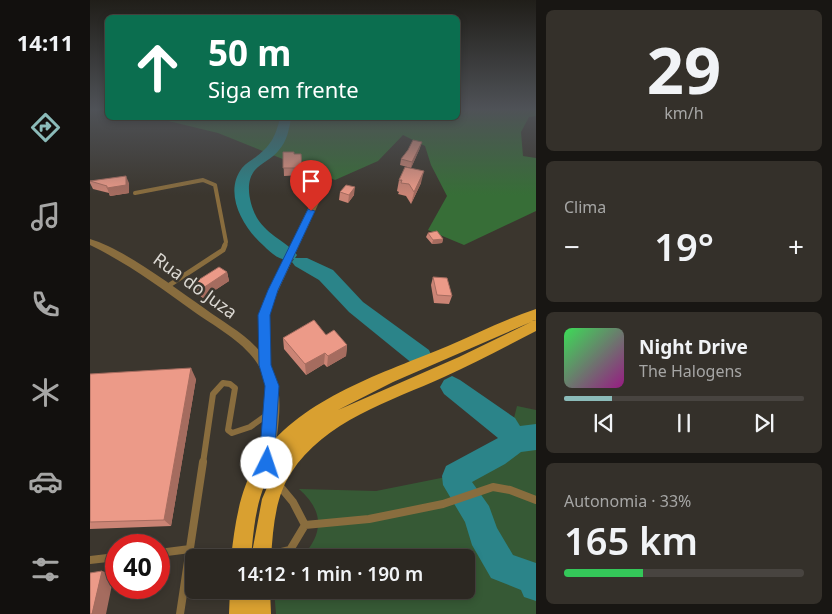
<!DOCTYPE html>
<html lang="pt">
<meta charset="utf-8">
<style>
body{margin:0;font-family:"Noto Sans",sans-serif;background:#34302a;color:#f1f3f6;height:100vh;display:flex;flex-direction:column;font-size:19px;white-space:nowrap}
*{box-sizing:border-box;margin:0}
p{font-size:16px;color:#a6a6a5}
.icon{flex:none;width:28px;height:28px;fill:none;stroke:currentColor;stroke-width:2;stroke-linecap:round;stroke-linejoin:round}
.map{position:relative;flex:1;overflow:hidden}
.details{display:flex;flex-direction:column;gap:10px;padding:10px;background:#181613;width:296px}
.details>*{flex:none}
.hud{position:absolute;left:15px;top:15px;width:355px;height:105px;border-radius:8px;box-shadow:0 2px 8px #0003,0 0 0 1px #484440;background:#0b6e4f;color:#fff;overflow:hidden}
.speed{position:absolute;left:15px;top:534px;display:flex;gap:10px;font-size:25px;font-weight:700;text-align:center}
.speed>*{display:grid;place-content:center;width:65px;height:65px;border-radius:50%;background:#2c2822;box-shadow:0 2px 8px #0003,0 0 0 1px #484440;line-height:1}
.speed .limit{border:8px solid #d22;background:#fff;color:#111}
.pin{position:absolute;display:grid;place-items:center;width:42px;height:42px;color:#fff;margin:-51px -21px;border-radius:50% 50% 50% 0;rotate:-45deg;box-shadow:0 0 5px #0007}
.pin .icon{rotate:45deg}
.me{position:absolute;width:55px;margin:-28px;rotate:4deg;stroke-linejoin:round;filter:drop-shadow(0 0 4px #0008)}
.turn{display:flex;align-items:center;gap:18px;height:105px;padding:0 20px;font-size:22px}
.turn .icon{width:65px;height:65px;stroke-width:2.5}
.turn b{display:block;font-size:35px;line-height:42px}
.big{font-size:38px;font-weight:600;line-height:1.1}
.details .tile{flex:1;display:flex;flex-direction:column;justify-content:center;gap:8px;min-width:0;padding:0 18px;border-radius:8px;background:#34302a}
.details .dial{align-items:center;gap:0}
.dial b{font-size:65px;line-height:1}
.song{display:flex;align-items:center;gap:15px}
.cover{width:60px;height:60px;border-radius:8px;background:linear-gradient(135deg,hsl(130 70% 55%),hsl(310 70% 35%))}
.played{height:5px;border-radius:2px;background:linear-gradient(90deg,#8bbbb9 20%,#484440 20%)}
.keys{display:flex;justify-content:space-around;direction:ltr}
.heat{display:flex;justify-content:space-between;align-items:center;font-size:28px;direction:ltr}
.charge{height:8px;border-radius:4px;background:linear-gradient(90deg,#34c759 33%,#484440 0)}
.trip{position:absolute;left:95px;top:549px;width:290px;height:50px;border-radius:8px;background:#2c2822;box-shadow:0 2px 8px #0003,0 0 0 1px #484440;font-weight:600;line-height:50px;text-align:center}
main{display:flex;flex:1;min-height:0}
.dock{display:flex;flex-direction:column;width:90px;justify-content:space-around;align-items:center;background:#12100e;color:#a6a6a5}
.dock .icon{width:35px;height:35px}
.dock .on{color:#8bbbb9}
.dock b{font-size:22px;color:#f1f3f6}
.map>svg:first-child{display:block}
.green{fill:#365935}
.forest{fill:#376e37}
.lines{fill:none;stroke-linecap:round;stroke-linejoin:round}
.river{fill:#2b8489;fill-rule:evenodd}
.service-far3{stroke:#896d3e;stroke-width:4}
.service-far2{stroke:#896d3e;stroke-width:5}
.service-far1{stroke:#896d3e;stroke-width:6}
.service{stroke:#896d3e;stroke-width:8}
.minor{fill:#896d3e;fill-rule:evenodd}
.tertiary{fill:#896d3e;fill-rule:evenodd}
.primary{fill:#d9a030;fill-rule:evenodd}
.wall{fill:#cb8475}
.shaded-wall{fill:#a56c5f}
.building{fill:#ec9a88;stroke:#a56c5f}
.route{fill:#1a73e8;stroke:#114b97}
.labels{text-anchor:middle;stroke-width:5;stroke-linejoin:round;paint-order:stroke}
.street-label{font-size:18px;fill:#dad7d1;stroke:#3b362e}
</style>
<main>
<nav class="dock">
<b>14:11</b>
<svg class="icon on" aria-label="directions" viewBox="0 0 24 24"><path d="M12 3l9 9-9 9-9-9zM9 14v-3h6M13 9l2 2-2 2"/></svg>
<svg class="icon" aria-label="music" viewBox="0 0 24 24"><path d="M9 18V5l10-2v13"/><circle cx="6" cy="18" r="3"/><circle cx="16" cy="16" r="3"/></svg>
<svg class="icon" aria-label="phone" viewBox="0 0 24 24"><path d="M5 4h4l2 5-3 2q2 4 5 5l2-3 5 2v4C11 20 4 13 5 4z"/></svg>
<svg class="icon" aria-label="climate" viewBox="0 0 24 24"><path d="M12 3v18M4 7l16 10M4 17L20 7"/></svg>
<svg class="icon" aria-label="car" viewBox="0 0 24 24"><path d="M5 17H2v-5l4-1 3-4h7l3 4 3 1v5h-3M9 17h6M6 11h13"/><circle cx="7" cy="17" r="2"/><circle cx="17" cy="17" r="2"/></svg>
<svg class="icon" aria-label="filters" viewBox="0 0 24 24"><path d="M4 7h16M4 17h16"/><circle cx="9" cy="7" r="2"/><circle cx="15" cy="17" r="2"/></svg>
</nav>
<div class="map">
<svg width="446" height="614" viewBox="0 0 446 614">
<rect width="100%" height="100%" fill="#3b362e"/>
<!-- green -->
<path class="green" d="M427 406 446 410V614H186L184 590H376V558L212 557C234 533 234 511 209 489L286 491 356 477 364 464 370 459 401 448 420 434Z"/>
<!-- forest -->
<path class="forest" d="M368 109H446V116L439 117 431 132 433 156 446 158V211L374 245 338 230 357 196 341 165 335 146 313 135 288 161 245 180 128 133 66 118H368Z"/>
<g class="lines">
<!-- river -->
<path class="river" d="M190 118H201C199 130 197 141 189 150 182 159 171 163 165 170 154 183 160 205 167 218 178 236 199 243 207 255L205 258H217L243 270 273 302 339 350 342 357 339 364 331 366 323 364 259 312 229 280 205 266 202 262 204 259C192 263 182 254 174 246 153 228 133 193 152 168 156 163 162 160 167 156 182 145 186 134 190 118Z
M362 376 370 380 425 418 430 426 446 424V450L431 452 415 464 382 482 399 506 407 528 423 555 446 563V601L434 597 431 590 401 578 382 545 375 522 353 485 352 476 356 466 408 438 354 394 350 387 354 380Z"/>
<!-- service-far3 -->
<path class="service-far3" d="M45 193 113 180 125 185 136 242 134 247"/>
<!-- service-far2 -->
<path class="service-far2" d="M78 286 133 250 135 245"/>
<!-- service-far1 -->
<path class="service-far1" d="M113 463 123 394 133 383 140 384 145 388 138 430 142 433 160 427 181 412"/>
<!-- service -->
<path class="service" d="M188 484 203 502 215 525
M215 525 279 519 353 504 403 487 420 490 446 500
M69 553 100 549
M175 556 200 550 215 525
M0 560 26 557
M90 614 113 462"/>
<!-- minor -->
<path class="minor" d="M225 194H228L232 196 183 302 179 315 181 365 179 368 175 370 171 368 169 365V315L173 302Z"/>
<!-- tertiary -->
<path class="tertiary" d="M0 239C36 250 82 286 114 308 131 321 151 331 166 347 175 356 182 366 186 379 194 405 186 436 184 462L182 467 177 469 172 467 170 462C173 436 182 405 174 378 165 347 128 329 103 311 70 287 37 263 0 245Z"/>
<!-- primary -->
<path class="primary" d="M446 309V320L442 321 446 320V331C415 347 385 363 354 377 301 401 234 421 201 473 185 497 183 529 181 558H161L172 499 189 460C167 488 164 523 161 558H141C145 523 150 485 171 456 213 397 294 373 358 346 387 333 416 319 446 309ZM441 322 369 357 248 410 303 382Z
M140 590H180L181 614H139Z"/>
</g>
<!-- wall -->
<path class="wall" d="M330 148 321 168 310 165 311 159 318 150Z
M193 152 204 154H211L212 175 194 176Z
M309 180 331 183 321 204 316 196 308 194 309 192 307 191Z
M0 181 39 183V193L20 196 19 193 3 189 0 183Z
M250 192 264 195 258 203 249 200Z
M338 233 353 239 352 243 342 244 336 237Z
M137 272 139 281 113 298 105 292 102 284Z
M343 277 362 296 359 304 344 303 341 285Z
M236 335 257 345 256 356 237 367 234 364 216 375 194 349 193 338Z
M0 374 106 379 81 526 0 529Z"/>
<!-- shaded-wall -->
<path class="shaded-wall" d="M332 142 330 148 321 168 322 162Z
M334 171 331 183 321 204 324 192Z
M36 176 39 183V193L20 196 17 188Z
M265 187 264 195 258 203 259 195Z
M353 239 352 243 342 244 343 240Z
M137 272 139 281 113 298 110 290Z
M257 345 256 356 237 367 238 356Z
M235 353 234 364 216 375 215 364Z
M101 368 106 379 81 526 74 520Z
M12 571 24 575 16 614H2Z"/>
<!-- building -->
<path class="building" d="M323 140 332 142 322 162 311 159 318 150Z
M193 152H204V154H211L212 168H193Z
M315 167 334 171 324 192 319 184 311 183 312 180H309Z
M36 176V185L17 188V186L0 181Z
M256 185 265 187 259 195 250 192Z
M347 231 353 239 343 240 338 233Z
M129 267 137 272 110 290 102 284Z
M343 277 357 278 362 296 347 295Z
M224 320 236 335 244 330 257 345 238 356 235 353 215 364 193 338Z
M101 368 74 520 0 522V374Z
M12 571 2 614H0V573Z"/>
<!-- sky -->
<linearGradient id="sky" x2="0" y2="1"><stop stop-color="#201e19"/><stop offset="0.56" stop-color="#4f5257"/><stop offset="1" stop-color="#4f5257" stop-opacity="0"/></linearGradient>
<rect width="446" height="195" fill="url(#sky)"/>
<!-- route -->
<path class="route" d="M218 209 225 211 188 290 180 315 181 365 189 386 184 463 182 468 177 470 171 468 169 463 175 386 169 365 168 315 178 290Z"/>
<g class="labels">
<!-- street labels -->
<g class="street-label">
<text transform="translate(105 286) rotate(36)" y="6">Rua do Juza</text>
</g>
</g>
</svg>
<div class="speed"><div class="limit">40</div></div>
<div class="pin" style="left:221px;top:211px;background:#d93025"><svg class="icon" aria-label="arrive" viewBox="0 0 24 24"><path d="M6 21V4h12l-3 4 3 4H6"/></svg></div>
<svg class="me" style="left:177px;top:463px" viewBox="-20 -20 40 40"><circle r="19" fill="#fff"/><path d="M0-13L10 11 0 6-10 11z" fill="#1a73e8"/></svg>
<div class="trip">14:12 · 1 min · 190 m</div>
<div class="hud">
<div class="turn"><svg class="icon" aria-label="ahead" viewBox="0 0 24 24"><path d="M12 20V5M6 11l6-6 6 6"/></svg><div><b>50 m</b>Siga em frente</div></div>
</div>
</div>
<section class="details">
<div class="tile dial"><b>29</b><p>km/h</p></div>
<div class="tile"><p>Clima</p>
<div class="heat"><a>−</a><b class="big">19°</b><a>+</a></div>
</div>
<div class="tile">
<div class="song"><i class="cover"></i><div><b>Night Drive</b><p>The Halogens</p></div></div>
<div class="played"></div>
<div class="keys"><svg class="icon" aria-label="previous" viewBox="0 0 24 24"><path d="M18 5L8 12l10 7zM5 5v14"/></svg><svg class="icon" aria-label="pause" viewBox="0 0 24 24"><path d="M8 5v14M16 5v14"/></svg><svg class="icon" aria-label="next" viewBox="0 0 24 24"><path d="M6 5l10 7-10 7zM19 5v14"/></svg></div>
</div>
<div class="tile"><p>Autonomia · 33%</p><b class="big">165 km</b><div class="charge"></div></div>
</section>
</main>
